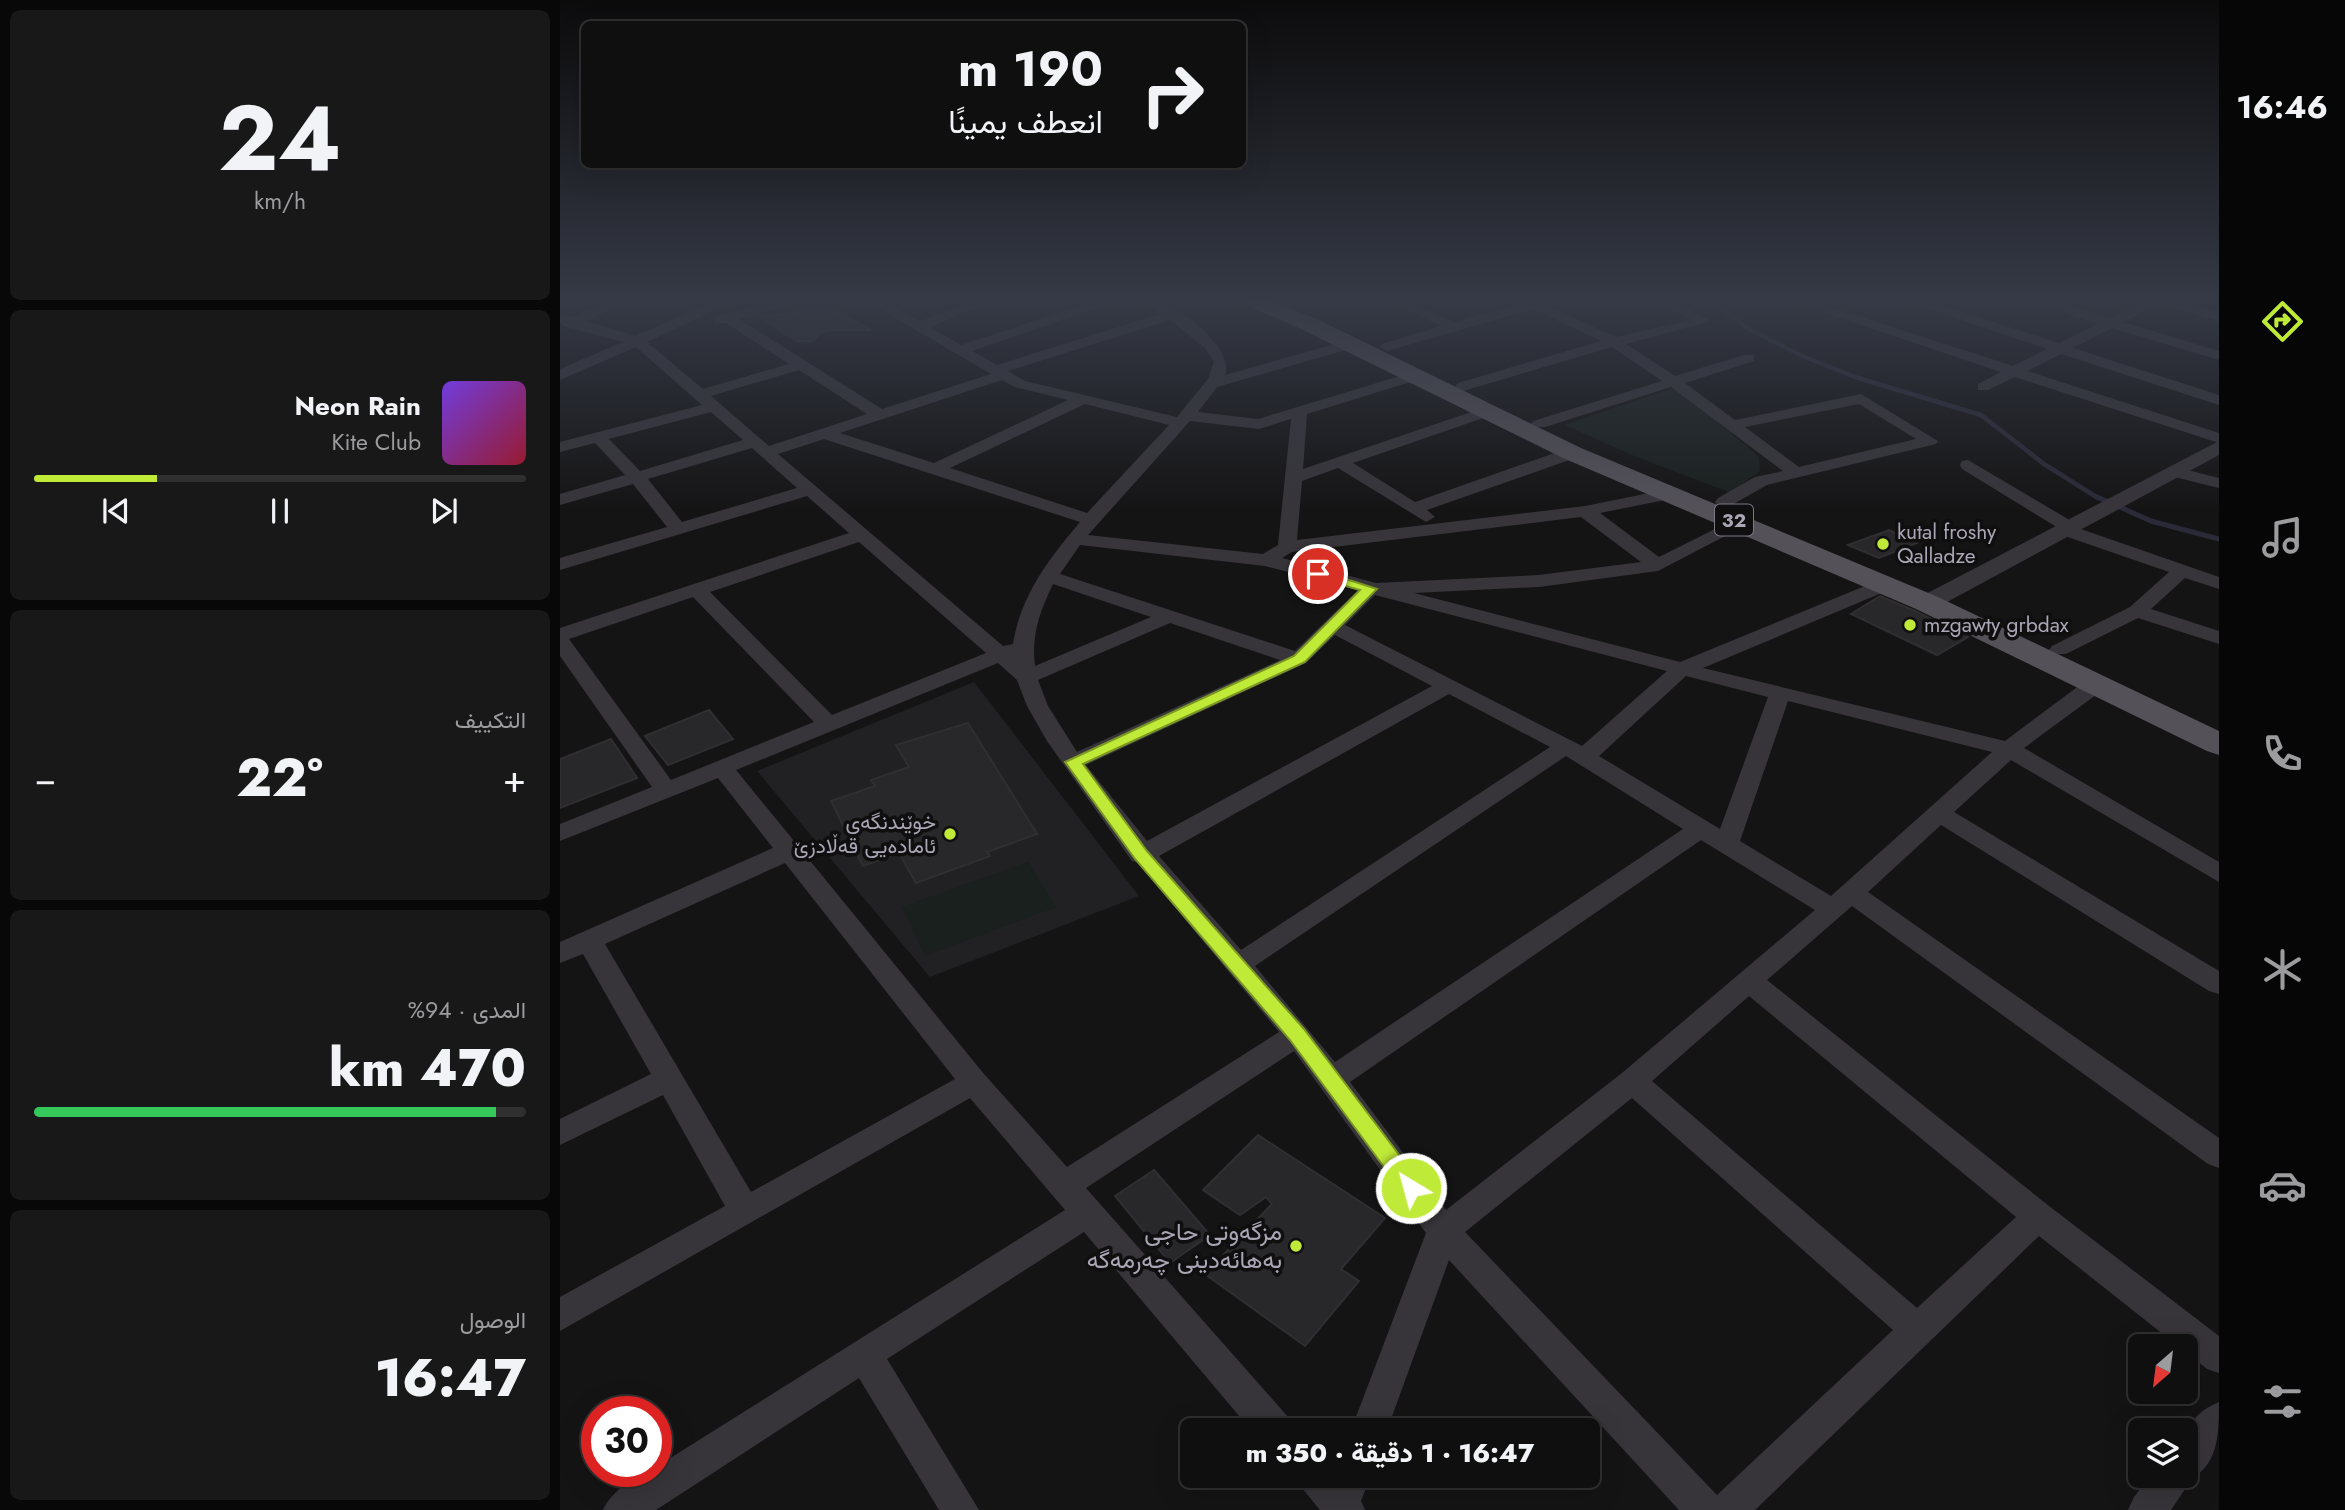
<!DOCTYPE html>
<html lang="ar">
<meta charset="utf-8">
<style>
body{margin:0;font-family:Jost,Vazirmatn,sans-serif;background:#191819;color:#f1f3f6;direction:rtl;height:100vh;display:flex;flex-direction:column;font-size:26px;white-space:nowrap}
*{box-sizing:border-box;margin:0}
p{font-size:23px;color:#9c9c9f}
.icon{flex:none;width:38px;height:38px;fill:none;stroke:currentColor;stroke-width:2;stroke-linecap:round;stroke-linejoin:round}
.map{position:relative;flex:1;overflow:hidden;direction:ltr}
.side{display:flex;flex-direction:column;gap:10px;padding:10px;background:#090809;width:560px}
.side>*{flex:none}
.guide{position:absolute;left:21px;top:21px;width:665px;height:147px;border-radius:10px;box-shadow:0 7px 28px #0002,0 0 0 2px #302f30;direction:rtl;background:#100f10;color:#f1f3f6;overflow:hidden}
.needle{width:46px;rotate:208deg}
.tools{position:absolute;left:1568px;top:1334px;display:grid;gap:14px}
.tools a{display:grid;place-items:center;width:70px;height:70px;border-radius:10px;background:#100f10;box-shadow:0 7px 28px #0002,0 0 0 2px #302f30;font-size:35px}
.speed{position:absolute;left:21px;top:1396px;display:flex;gap:14px;font-size:35px;font-weight:700;text-align:center}
.speed>*{display:grid;place-content:center;width:91px;height:91px;border-radius:50%;background:#100f10;box-shadow:0 7px 28px #0002,0 0 0 2px #302f30;line-height:1}
.speed .limit{border:10px solid #d22;background:#fff;color:#111}
.pin{position:absolute;display:grid;place-items:center;width:60px;height:60px;color:#fff;margin:-30px;border:4px solid #fff;border-radius:50%;box-shadow:0 2px 7px #0007}
.me{position:absolute;width:77px;margin:-38px;rotate:323deg;stroke-linejoin:round;filter:drop-shadow(0 0 5px #0008)}
.turn{display:flex;align-items:center;gap:24px;height:147px;padding:0 28px;font-size:32px}
.turn .icon{width:91px;height:91px;stroke-width:2.5}
.turn b{display:block;font-size:49px;line-height:60px}
.big{font-size:52px;font-weight:800;line-height:1.1}
.side .card{flex:1;display:flex;flex-direction:column;justify-content:center;gap:10px;min-width:0;padding:0 24px;border-radius:10px;background:#191819}
.side .dial{align-items:center;gap:0}
.dial b{font-size:91px;line-height:1}
.song{display:flex;align-items:center;gap:21px}
.cover{width:84px;height:84px;border-radius:10px;background:linear-gradient(135deg,hsl(260 70% 55%),hsl(350 70% 35%))}
.played{height:7px;border-radius:4px;background:linear-gradient(90deg,#bfea37 25%,#302f30 25%)}
.keys{display:flex;justify-content:space-around;direction:ltr}
.heat{display:flex;justify-content:space-between;align-items:center;font-size:38px;direction:ltr}
.charge{height:10px;border-radius:5px;background:linear-gradient(90deg,#34c759 94%,#302f30 0)}
.trip{position:absolute;left:620px;top:1418px;width:420px;height:70px;border-radius:10px;background:#100f10;box-shadow:0 7px 28px #0002,0 0 0 2px #302f30;font-weight:800;line-height:70px;text-align:center;direction:rtl}
main{display:flex;flex:1;min-height:0}
.menu{display:flex;flex-direction:column;width:126px;justify-content:space-around;align-items:center;background:#060606;color:#9c9c9f}
.menu .icon{width:49px;height:49px}
.menu .selected{color:#bfea37}
.menu b{font-size:32px;color:#f1f3f6}
.map>svg:first-child{display:block}
.built{fill:#212022}
.green{fill:#1a201e}
.lines{fill:none;stroke-linecap:round;stroke-linejoin:round}
.stream-far1{stroke:#2b2a38;stroke-width:4.5}
.stream{stroke:#2b2a38;stroke-width:5}
.building{fill:#282729;stroke:#302e31;stroke-width:2}
.minor{fill:#37353a;fill-rule:evenodd}
.tertiary{fill:#37353a;fill-rule:evenodd}
.primary{fill:#545159;fill-rule:evenodd}
.route{fill:#bfea37;stroke:#7c9824;stroke-width:2}
.poi-dot{fill:#bfea37;stroke:#100f10;stroke-width:2.5}
.labels{text-anchor:middle;stroke-width:7;stroke-linejoin:round;paint-order:stroke}
.shield{fill:#100f10;stroke:#7c7984;stroke-width:2}
.shield-label{font-size:19px;font-weight:bold;fill:#aaa6b5}
.poi-label{font-size:21px;fill:#aaa6b5;stroke:#100f10;text-anchor:start}
.near-poi-label{font-size:24px;fill:#aaa6b5;stroke:#100f10;text-anchor:end}
</style>
<main>
<nav class="menu">
<b>16:46</b>
<svg class="icon selected" aria-label="directions" viewBox="0 0 24 24"><path d="M12 3l9 9-9 9-9-9zM9 14v-3h6M13 9l2 2-2 2"/></svg>
<svg class="icon" aria-label="music" viewBox="0 0 24 24"><path d="M9 18V5l10-2v13"/><circle cx="6" cy="18" r="3"/><circle cx="16" cy="16" r="3"/></svg>
<svg class="icon" aria-label="phone" viewBox="0 0 24 24"><path d="M5 4h4l2 5-3 2q2 4 5 5l2-3 5 2v4C11 20 4 13 5 4z"/></svg>
<svg class="icon" aria-label="climate" viewBox="0 0 24 24"><path d="M12 3v18M4 7l16 10M4 17L20 7"/></svg>
<svg class="icon" aria-label="car" viewBox="0 0 24 24"><path d="M5 17H2v-5l4-1 3-4h7l3 4 3 1v5h-3M9 17h6M6 11h13"/><circle cx="7" cy="17" r="2"/><circle cx="17" cy="17" r="2"/></svg>
<svg class="icon" aria-label="filters" viewBox="0 0 24 24"><path d="M4 7h16M4 17h16"/><circle cx="9" cy="7" r="2"/><circle cx="15" cy="17" r="2"/></svg>
</nav>
<div class="map">
<svg width="1659" height="1510" viewBox="0 0 1659 1510">
<rect width="100%" height="100%" fill="#151415"/>
<!-- built -->
<path class="built" d="M414 682 579 896 370 977 197 771Z"/>
<!-- green -->
<path class="green" d="M1113 388 1136 403 1199 457 1200 471 1171 493 1072 455 1005 425Z
M468 862 496 907 365 956 342 907Z"/>
<g class="lines">
<!-- stream-far1 -->
<path class="stream-far1" d="M1156 299 1169 315 1189 329 1242 356 1298 378 1421 415 1484 464 1538 498"/>
<!-- stream -->
<path class="stream" d="M1535 496 1591 521 1659 539"/>
</g>
<!-- building -->
<path class="building" d="M245 303H262L311 330H270L261 333 253 341H236L199 316 228 314 237 312Z
M1329 530 1357 543 1319 558 1288 545Z
M1320 596 1355 611 1408 637 1377 655 1291 614Z
M149 710 173 739 108 765 85 736Z
M408 723 477 834 427 852 430 856 356 883 339 853 303 866 271 801 315 786 311 780 349 767 336 745Z
M51 739 77 778 0 808V759Z
M698 1135 825 1218 781 1269 799 1281 745 1346 645 1274 712 1204 706 1197 680 1215 643 1190Z
M594 1170 650 1235 610 1263 555 1196Z"/>
<g class="lines">
<!-- minor -->
<path class="minor" d="M56 299H75L26 321 75 336 160 299H178L87 342 143 389 229 364 166 323H155V317L224 299H247L179 319 322 409 431 374 303 299H320L360 321 420 299H439L370 327 401 345 542 299H563L412 351 437 365 600 314 578 299C583 299 590 298 595 299 618 306 676 349 665 375L786 341H796V347L657 387 638 412 698 419 850 373H860V379L747 414 743 469 920 409H932V415L793 463 855 502 1006 449H1018L1020 453 1018 457 867 510 875 517 866 522 778 468 742 481 737 540 1025 506 1109 489 1115 490 1118 494 1115 498 1040 513 1099 557 1175 519H1187L1190 523 1098 571 979 587 854 593 1120 662 1317 581H1331L1334 585 1331 589 1143 668 1445 741 1528 679H1544L1547 684 1544 689 1464 748 1659 862V882L1451 760 1394 812 1659 971V994L1649 991 1381 825 1308 892 1659 1138V1168L1648 1164 1292 906 1207 980 1489 1206 1659 1336V1373L1647 1369 1626 1352V1346H1618L1479 1236 1195 1510H1119L889 1260 827 1430H791L866 1233 734 1051 526 1188 728 1417 733 1430H691L524 1232 327 1359 419 1510H379L299 1378 96 1510H43C50 1493 77 1472 96 1472V1467L505 1210 410 1098 0 1331V1297L165 1206 103 1095 0 1145V1119L91 1074 23 954 0 963V942L213 848 158 778 0 841V824L92 787 0 656V628L289 533 247 496 0 570V558L107 527 73 484 0 505V494L65 475 35 443 0 452V442L142 405 76 347 0 380V369L63 342 4 326 0 322V314L11 317ZM610 320 645 348 654 362 648 379 617 417 465 381 448 371ZM239 370 307 414 209 446 151 396ZM442 380 455 387 508 400 374 463 280 433ZM525 404 609 425 527 513 390 468ZM151 412 183 440 80 471 49 439ZM731 419 718 545 703 554 528 535 630 421 699 429ZM264 439 520 522C488 560 461 595 453 644L443 646 218 454ZM192 448 237 488 122 522 88 479ZM1021 517 1081 562 979 575 816 583 722 558 732 552ZM299 542 426 653 272 715 150 592ZM520 545 705 566 798 590 735 651 500 574ZM493 584 591 617 475 666C471 635 480 611 493 584ZM815 595 1107 671 1022 746 785 625ZM133 597 254 722 111 780 9 639ZM610 623 720 660 517 752 488 706 478 680ZM775 635 872 686 587 841 526 765 746 663ZM438 663 457 680 467 706 487 741 572 861 577 862 719 1032 507 1167 424 1074 176 770ZM1126 676 1208 697 1160 829 1039 756ZM889 694 990 747 681 950 599 856ZM1228 701 1432 752 1271 896 1180 841ZM1006 756 1123 829 775 1062 695 966ZM1141 840 1255 910 1062 1073 886 1210 790 1082ZM225 863 395 1079 191 1192 45 944ZM1189 996 1456 1217 1357 1308 1092 1081ZM1072 1098 1333 1330 1157 1495 905 1232Z
M823 299H841L895 322 977 299H994L986 305 1056 337 1131 320 1091 299H1109L1151 321 1066 344 1115 376 1184 355H1194V361L1125 383 1175 420 1301 394 1378 441 1376 444 1207 485 1170 506H1158L1155 502 1158 498 1195 477 1223 471 1111 387 985 427H973L971 424 973 421 1102 381 1052 347 903 391 895 386 898 383 1041 341 973 309 827 351 820 347 822 344 881 326ZM1299 404 1356 439 1239 467 1185 427Z
M1224 299H1245L1453 366 1487 349 1340 299H1361L1499 343 1538 324 1465 299H1486L1550 318 1588 299H1611L1659 313V321L1599 304 1563 322 1659 351V360L1552 328 1513 348 1659 395V405L1501 354 1467 371 1659 433V443L1455 377 1428 390H1418V384L1441 372Z
M1408 460 1513 522 1515 527 1659 577V589L1625 578 1591 609 1659 631V644L1578 618 1506 654H1492L1489 650 1492 646 1570 607 1609 572 1496 533 1495 526 1402 469 1400 465 1402 461Z
M1612 466 1659 478V488L1606 475 1603 471Z
M1659 1402C1659 1429 1659 1464 1633 1477L1611 1510H1568L1574 1497 1591 1475H1626C1626 1441 1622 1417 1659 1402Z
M736 1475H811L801 1501 805 1510H760L742 1488Z"/>
<!-- tertiary -->
<path class="tertiary" d="M1659 441V455L1376 608H1358L1355 603 1358 598Z"/>
<!-- primary -->
<path class="primary" d="M678 299H706L757 319 1021 448 1378 597 1659 731V755L1647 751 1356 609 1003 458 741 329 681 303Z"/>
</g>
<!-- sky -->
<linearGradient id="sky" x2="0" y2="1"><stop stop-color="#0c0b0c"/><stop offset="0.59" stop-color="#353a46"/><stop offset="1" stop-color="#353a46" stop-opacity="0"/></linearGradient>
<rect width="1659" height="510" fill="url(#sky)"/>
<!-- route -->
<path class="route" d="M758 570 817 589 745 662 523 764 587 851 744 1029 859 1181 862 1188 859 1194 851 1197 844 1194 730 1040 575 859 505 762 734 656 800 590 753 577 751 574Z"/>
<!-- markers -->
<g class="poi-dot">
<circle cx="1323" cy="544" r="7"/>
<circle cx="1350" cy="625" r="7"/>
<circle cx="390" cy="834" r="7"/>
<circle cx="736" cy="1246" r="7"/>
</g>
<g class="labels">
<!-- shield labels -->
<rect class="shield" x="1155" y="504.5" width="38" height="31" rx="5"/>
<g class="shield-label">
<text x="1174" y="527">32</text>
</g>
<!-- poi labels -->
<g class="poi-label">
<text x="1337" y="539">kutal froshy<tspan x="1337" dy="24">Qalladze</tspan></text>
<text x="1364" y="632">mzgawty grbdax</text>
<text x="376" y="829" text-anchor="end">خوێندنگەی<tspan x="376" dy="24">ئامادەیی قەڵادزێ</tspan></text>
</g>
<!-- near-poi labels -->
<g class="near-poi-label">
<text x="722" y="1240">مزگەوتی حاجی<tspan x="722" dy="28">بەهائەدینی چەرمەگە</tspan></text>
</g>
</g>
</svg>
<div class="tools">
<a><svg class="needle" viewBox="-14 -14 28 28"><path d="M0-13l5 13h-10z" fill="#e53935"/><path d="M0 13l5-13h-10z" fill="#9c9c9f"/></svg></a>
<a><svg class="icon" aria-label="layers" viewBox="0 0 24 24"><path d="M12 4l9 5-9 5-9-5zM3 14l9 5 9-5"/></svg></a>
</div>
<div class="speed"><div class="limit">30</div></div>
<div class="pin" style="left:758px;top:574px;background:#d93025"><svg class="icon" aria-label="arrive" viewBox="0 0 24 24"><path d="M6 21V4h12l-3 4 3 4H6"/></svg></div>
<svg class="me" style="left:851px;top:1188px" viewBox="-20 -20 40 40"><circle r="17" fill="#bfea37" stroke="#fff" stroke-width="3"/><path d="M0-11L8 9 0 5-8 9z" fill="#fff"/></svg>
<div class="trip">16:47 · 1 دقيقة · 350 m</div>
<div class="guide">
<div class="turn"><svg class="icon" aria-label="right" viewBox="0 0 24 24"><path d="M7 20v-9h11M14 6l5 5-5 5"/></svg><div><b>190 m</b>انعطف يمينًا</div></div>
</div>
</div>
<section class="side">
<div class="card dial"><b>24</b><p>km/h</p></div>
<div class="card">
<div class="song"><i class="cover"></i><div><b>Neon Rain</b><p>Kite Club</p></div></div>
<div class="played"></div>
<div class="keys"><svg class="icon" aria-label="previous" viewBox="0 0 24 24"><path d="M18 5L8 12l10 7zM5 5v14"/></svg><svg class="icon" aria-label="pause" viewBox="0 0 24 24"><path d="M8 5v14M16 5v14"/></svg><svg class="icon" aria-label="next" viewBox="0 0 24 24"><path d="M6 5l10 7-10 7zM19 5v14"/></svg></div>
</div>
<div class="card"><p>التكييف</p>
<div class="heat"><a>−</a><b class="big">22°</b><a>+</a></div>
</div>
<div class="card"><p>المدى · 94%</p><b class="big">470 km</b><div class="charge"></div></div>
<div class="card"><p>الوصول</p><b class="big">16:47</b></div>
</section>
</main>
